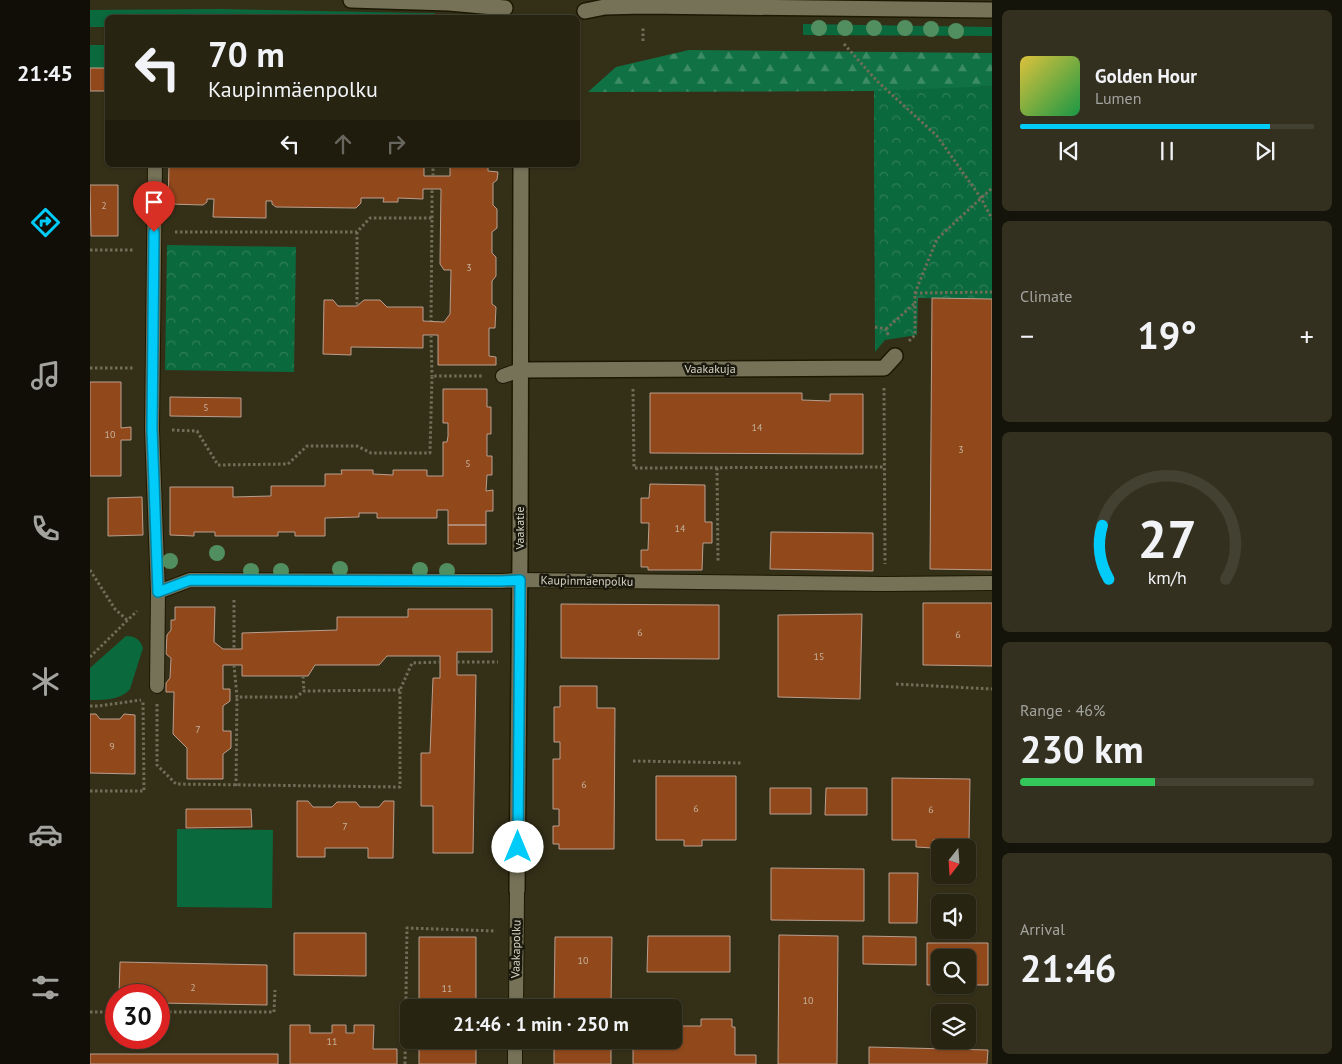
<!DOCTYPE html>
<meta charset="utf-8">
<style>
body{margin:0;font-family:"PT Sans",sans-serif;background:#333020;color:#f1f3f6;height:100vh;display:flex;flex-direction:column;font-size:19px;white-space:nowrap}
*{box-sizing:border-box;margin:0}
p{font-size:16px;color:#a4a49f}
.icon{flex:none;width:28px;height:28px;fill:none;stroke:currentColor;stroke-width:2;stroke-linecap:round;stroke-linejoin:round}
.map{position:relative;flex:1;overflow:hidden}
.panel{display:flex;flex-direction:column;gap:10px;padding:10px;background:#15140a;width:350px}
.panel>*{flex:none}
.hud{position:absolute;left:15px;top:15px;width:475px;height:152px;border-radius:8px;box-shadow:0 1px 4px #0004,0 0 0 1px #434132;background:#272412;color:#f1f3f6;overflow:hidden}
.needle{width:32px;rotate:197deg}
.tools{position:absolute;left:841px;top:839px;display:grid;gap:10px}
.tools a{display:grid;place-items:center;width:45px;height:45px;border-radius:8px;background:#272412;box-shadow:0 1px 4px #0004,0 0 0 1px #434132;font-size:25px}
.speed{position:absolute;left:15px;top:984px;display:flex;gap:10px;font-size:25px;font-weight:700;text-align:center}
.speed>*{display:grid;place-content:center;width:65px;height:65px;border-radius:50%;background:#272412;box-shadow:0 1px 4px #0004,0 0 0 1px #434132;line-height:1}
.speed .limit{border:8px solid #d22;background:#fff;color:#111}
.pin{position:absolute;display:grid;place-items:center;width:42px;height:42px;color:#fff;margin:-51px -21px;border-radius:50% 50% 50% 0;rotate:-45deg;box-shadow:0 0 5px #0007}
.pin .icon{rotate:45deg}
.me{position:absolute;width:55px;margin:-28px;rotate:0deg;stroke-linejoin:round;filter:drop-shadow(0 0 4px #0008)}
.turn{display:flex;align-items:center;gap:18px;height:105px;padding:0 20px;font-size:22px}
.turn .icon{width:65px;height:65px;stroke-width:2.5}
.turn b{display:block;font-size:35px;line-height:42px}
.lanes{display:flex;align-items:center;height:48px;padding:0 20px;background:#0003;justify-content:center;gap:25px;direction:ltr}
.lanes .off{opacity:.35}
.big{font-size:38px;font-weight:800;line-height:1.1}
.panel .tile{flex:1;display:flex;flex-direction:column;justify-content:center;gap:8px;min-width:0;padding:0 18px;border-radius:8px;background:#333020}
.panel .dial{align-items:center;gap:0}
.dial svg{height:130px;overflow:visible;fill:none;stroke:#434132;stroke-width:7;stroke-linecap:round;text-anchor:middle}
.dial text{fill:#f1f3f6;stroke:none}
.song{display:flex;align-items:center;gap:15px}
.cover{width:60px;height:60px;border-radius:8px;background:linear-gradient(135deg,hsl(50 70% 55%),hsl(140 70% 35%))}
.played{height:5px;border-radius:2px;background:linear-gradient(90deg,#00cbf9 85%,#434132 85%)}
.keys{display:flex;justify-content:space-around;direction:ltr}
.heat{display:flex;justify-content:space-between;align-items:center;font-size:28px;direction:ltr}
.charge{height:8px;border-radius:4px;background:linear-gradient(90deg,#34c759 46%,#434132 0)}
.trip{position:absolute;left:310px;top:999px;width:282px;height:50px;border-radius:8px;background:#272412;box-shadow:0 1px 4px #0004,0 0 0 1px #434132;font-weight:800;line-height:50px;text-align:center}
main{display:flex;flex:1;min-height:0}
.tab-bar{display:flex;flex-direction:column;width:90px;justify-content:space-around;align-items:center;background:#100e07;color:#a4a49f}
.tab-bar .icon{width:35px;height:35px}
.tab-bar .selected{color:#00cbf9}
.tab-bar b{font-size:22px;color:#f1f3f6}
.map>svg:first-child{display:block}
.green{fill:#0b693e}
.forest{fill:url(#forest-firs)}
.park{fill:url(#park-crowns)}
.building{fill:#91491c;stroke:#b99e8f}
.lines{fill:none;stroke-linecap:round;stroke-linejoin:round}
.lane-casing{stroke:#1c1802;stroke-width:16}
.street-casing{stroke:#1c1802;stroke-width:18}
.secondary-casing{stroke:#1c1802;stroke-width:18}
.path{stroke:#706d58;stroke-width:3;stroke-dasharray:2.5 2.5;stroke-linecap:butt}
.lane{stroke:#767258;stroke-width:14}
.street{stroke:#767258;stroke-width:15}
.secondary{stroke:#767258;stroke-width:15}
.tree{fill:#518e60}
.route-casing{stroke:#0084a2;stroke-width:12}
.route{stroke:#00cbf9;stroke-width:9}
.labels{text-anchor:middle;stroke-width:5;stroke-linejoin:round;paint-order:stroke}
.number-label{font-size:10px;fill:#c5b19b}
.street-label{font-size:12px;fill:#d6d4c5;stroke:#1a180d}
</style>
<main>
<nav class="tab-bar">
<b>21:45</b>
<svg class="icon selected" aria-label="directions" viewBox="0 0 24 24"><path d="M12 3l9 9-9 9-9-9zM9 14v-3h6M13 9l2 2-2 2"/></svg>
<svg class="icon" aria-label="music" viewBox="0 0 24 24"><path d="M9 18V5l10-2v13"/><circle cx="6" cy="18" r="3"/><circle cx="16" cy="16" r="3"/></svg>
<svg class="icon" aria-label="phone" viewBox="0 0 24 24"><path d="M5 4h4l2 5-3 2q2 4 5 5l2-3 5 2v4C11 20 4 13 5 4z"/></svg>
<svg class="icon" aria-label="climate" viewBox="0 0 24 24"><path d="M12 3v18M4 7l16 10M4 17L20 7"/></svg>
<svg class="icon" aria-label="car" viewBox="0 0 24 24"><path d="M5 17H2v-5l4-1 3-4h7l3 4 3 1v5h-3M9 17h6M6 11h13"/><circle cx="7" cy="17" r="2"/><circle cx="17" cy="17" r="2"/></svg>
<svg class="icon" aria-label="filters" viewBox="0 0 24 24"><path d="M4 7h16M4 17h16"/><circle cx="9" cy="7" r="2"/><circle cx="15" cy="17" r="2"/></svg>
</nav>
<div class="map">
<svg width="902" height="1064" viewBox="0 0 902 1064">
<defs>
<pattern id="forest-firs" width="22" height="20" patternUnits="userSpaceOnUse" patternTransform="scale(1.25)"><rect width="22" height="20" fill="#107244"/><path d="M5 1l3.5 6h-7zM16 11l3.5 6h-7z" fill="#3d8c66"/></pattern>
<pattern id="park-crowns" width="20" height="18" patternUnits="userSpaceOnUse" patternTransform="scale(1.25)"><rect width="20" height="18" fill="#0b693e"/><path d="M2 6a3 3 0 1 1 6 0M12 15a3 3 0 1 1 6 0" fill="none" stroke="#2e7e58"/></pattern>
</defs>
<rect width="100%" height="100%" fill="#343018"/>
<!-- green -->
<path class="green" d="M130 9 329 13H345V18H18L17 27H0V10Z
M713 24 902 27V36L713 35Z
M0 45H17V68H0Z
M36 636C45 636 50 639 53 648L40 689C31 700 14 700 0 700V668Z
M87 829 183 830 182 908 87 907Z"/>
<!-- forest -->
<path class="forest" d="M599 50 902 53V86L858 89 785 268 784 91 498 92 526 67Z"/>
<!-- park -->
<path class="park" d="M902 86V299L828 298 827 335 795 340 785 352 784 91Z
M77 245 206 247 204 372 75 370Z"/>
<!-- building -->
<path class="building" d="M0 68H18V91H0Z
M79 165H334V176H360V165H398V171L408 172 407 180 403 183V205L407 209V228L402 232V253L406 257V276L402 281V304L406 307 405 328H399V356L406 357V365H348V335H333V348L261 347V355L233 354 234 300H243L248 306H267L274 300H290L297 307H333V321L354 322 360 314 361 270H354L350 264 351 189H333V199L308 198V202H293L294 198H271V203L266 208 186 207 182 204V201H176V218L123 217 124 199H117V202L113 205 78 204Z
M0 185H28V236H1Z
M842 298 902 299V570L840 569Z
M0 382H31V428L41 427V440H31V476H0Z
M353 389H397V407H401V434H397V456H402V475H397L396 491 403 490V511H396V525H358V510H347V518H287V513H269V517L235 518V536H205V532H188V536H125V532H104V536L80 535V487H143V497L181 496V486H235V474H252L251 470H283V474L303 475V470H337V476H353V442H357L358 436V423H353Z
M560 393H712V400L740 401V394H773V454L560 453Z
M80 397 151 398V417L80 416Z
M560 484 615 485V522H622V543H613L612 570H558V567H551V550H558L559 523H551V498H559Z
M52 497 53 535 18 536V498Z
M358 525H396V544H358Z
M681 532 783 533V571L680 569Z
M833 603H902V666L833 665Z
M471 604 629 605V659L471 658Z
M85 607H125L124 642 133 649H152V633L247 630V617H318V609H402V652H367V675H386L383 853H343V806H331V753H340L343 678H350V656H297L289 665H225L218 676H152V665H133V689H140V701L133 706V731H141V748L133 754V779H97V748L83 734 84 692H76V683L80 678 81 658 76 654 77 635 81 630V620H85Z
M772 614 770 699 688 697V615Z
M470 686H507V708H525L524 849H469V844H463V826H469V809H463V759H470V742H464V707H470Z
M0 714H6L10 719H30L34 714 45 715V774L0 773Z
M566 776H646V840H612V846H594V840H566Z
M802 778 880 779 879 840H843V848L826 847V840H802Z
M680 788H721V814H680Z
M736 788H777V815H735Z
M207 801H218L223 807H242L247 802H266L270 807H289L294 801H304L303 858H278V848H235V857H207Z
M96 809H161L162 827 96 828Z
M681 868 774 869V921L681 920Z
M799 873H828L827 923H799Z
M204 933H276V976L204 975Z
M689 935 748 936 747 1064H688Z
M558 936H640V972H557Z
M773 936 826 937V965L773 964Z
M329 937H386V1008H329Z
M465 937H522L521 1008H464Z
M837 943H898V985H862H878V958H850V985H837Z
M30 962 177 965V1005L69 1003V995H29Z
M611 1019H642V1027H645V1055H666V1064H543V1040H584V1026H611Z
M200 1025H220V1033H242V1025H256V1033H264V1025H284L283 1049H307V1064H200Z
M329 1040H386V1064H329Z
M464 1040H521V1064H464Z
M779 1047 898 1050 897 1064H779Z
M0 1054H188V1064H0Z"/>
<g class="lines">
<defs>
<path id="lane" d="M65 165 62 429 68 592 67 686
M413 376 430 370
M68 592 100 580 411 581 430 580 795 584 902 583
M426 1008 427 891
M425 1064V1040"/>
<path id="street" d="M430 370 794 368 805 356
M427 891 430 554 431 165"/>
<path id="secondary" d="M261 0 359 3 415 8
M495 11 515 7 554 6 902 10"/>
</defs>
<!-- lane casing -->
<use href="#lane" class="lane-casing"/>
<!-- street casing -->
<use href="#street" class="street-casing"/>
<!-- secondary casing -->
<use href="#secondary" class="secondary-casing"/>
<!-- path -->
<path class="path" d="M553 41V27
M754 44 787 81 847 136 891 198 902 219
M343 176V165
M342 218V189
M85 232H267L280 218H342L341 321
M267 232V306
M0 250H43
M825 293 902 292
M785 327 796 329 799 337
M796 329 824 304
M341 335 342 376
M819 341 825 335V293L847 239 902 188
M0 368H44
M794 388 795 564
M543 389 544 468 794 467
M82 430 107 431 128 465 198 464 217 446H267L281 453H340L342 376H394
M627 468 628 562
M0 570 25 609 37 620
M144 600V649
M0 657 47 611
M367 662H408
M144 665 147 697H206L214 691 310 690
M213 676 214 691
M806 684 902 689
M67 704V765L86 784 310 787V690L322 663 350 662
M0 706H8L51 700
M543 761 652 763
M146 786 147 697
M0 791H54L53 701
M0 1012H26
M69 1012H184L185 990
M315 1064 317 928 406 931"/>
<!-- lane -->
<use href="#lane" class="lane"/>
<!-- street -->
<use href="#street" class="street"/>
<!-- secondary -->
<use href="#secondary" class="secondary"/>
</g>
<!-- trees -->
<g class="tree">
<circle cx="729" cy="28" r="8"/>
<circle cx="755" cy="28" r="8"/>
<circle cx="784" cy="28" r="8"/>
<circle cx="815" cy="28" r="8"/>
<circle cx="841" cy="29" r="8"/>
<circle cx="866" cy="31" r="8"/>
<circle cx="127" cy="553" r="8"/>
<circle cx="80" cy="561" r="8"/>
<circle cx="250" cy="569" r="8"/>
<circle cx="330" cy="570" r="8"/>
<circle cx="161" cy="571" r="8"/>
<circle cx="191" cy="571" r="8"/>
<circle cx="357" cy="571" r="8"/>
</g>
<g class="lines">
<defs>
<path id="route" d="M64 232 62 429 68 592 100 580 411 581 430 580 428 847"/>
</defs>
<!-- route casing -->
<use href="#route" class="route-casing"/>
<!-- route -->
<use href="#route" class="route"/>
</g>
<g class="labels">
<!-- number labels -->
<g class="number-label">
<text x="14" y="209">2</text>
<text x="379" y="271">3</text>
<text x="116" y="411">5</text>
<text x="667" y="431">14</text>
<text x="20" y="438">10</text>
<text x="871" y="453">3</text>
<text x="378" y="467">5</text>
<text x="590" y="532">14</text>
<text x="550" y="636">6</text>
<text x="868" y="638">6</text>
<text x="729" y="660">15</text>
<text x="108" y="733">7</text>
<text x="22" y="750">9</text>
<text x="494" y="788">6</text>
<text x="606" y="812">6</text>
<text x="841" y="813">6</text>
<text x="255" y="830">7</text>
<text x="493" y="964">10</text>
<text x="103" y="991">2</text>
<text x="357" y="992">11</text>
<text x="718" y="1004">10</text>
<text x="242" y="1045">11</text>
</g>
<!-- street labels -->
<g class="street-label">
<text x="620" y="373">Vaakakuja</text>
<text transform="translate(430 528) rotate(-90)" y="4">Vaakatie</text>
<text transform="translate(497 581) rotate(1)" y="4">Kaupinmäenpolku</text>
<text transform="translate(426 949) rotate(-89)" y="4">Vaakapolku</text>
</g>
</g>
</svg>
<div class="tools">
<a><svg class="needle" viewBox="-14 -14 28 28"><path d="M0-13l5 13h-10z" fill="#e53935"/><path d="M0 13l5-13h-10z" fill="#a4a49f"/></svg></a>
<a><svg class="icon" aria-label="sound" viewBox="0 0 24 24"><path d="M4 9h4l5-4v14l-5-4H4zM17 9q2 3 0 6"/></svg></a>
<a><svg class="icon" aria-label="search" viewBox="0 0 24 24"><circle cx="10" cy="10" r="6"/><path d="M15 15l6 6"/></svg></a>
<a><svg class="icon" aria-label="layers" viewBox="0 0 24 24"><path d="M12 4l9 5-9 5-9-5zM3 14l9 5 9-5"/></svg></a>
</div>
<div class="speed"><div class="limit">30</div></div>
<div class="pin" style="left:64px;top:232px;background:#d93025"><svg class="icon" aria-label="arrive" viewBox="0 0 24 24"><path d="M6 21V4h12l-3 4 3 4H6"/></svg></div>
<svg class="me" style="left:428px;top:847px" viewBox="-20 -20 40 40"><circle r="19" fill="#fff"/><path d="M0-13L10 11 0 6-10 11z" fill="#00cbf9"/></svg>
<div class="trip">21:46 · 1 min · 250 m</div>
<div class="hud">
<div class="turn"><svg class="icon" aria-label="left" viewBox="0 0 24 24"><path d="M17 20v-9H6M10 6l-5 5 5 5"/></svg><div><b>70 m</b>Kaupinmäenpolku</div></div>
<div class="lanes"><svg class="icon" aria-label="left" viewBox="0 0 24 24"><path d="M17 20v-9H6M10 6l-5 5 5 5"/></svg><svg class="icon off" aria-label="ahead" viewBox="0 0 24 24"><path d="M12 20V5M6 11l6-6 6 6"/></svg><svg class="icon off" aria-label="right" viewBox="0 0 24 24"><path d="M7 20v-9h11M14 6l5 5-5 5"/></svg></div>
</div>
</div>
<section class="panel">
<div class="tile">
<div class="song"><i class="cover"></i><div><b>Golden Hour</b><p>Lumen</p></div></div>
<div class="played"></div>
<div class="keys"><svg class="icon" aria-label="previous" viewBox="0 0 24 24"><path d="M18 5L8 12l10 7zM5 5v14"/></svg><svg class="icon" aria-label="pause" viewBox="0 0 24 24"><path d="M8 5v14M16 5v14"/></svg><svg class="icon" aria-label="next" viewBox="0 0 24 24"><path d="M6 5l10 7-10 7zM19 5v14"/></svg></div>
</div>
<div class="tile"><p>Climate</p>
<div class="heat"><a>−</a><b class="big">19°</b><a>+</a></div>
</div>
<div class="tile dial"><svg viewBox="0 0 100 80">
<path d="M14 69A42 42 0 1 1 86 69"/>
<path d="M14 69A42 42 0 0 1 10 36" stroke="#00cbf9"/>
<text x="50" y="56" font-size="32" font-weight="700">27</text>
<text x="50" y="72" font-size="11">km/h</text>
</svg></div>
<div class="tile"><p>Range · 46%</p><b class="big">230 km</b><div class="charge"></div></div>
<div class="tile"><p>Arrival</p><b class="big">21:46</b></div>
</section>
</main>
